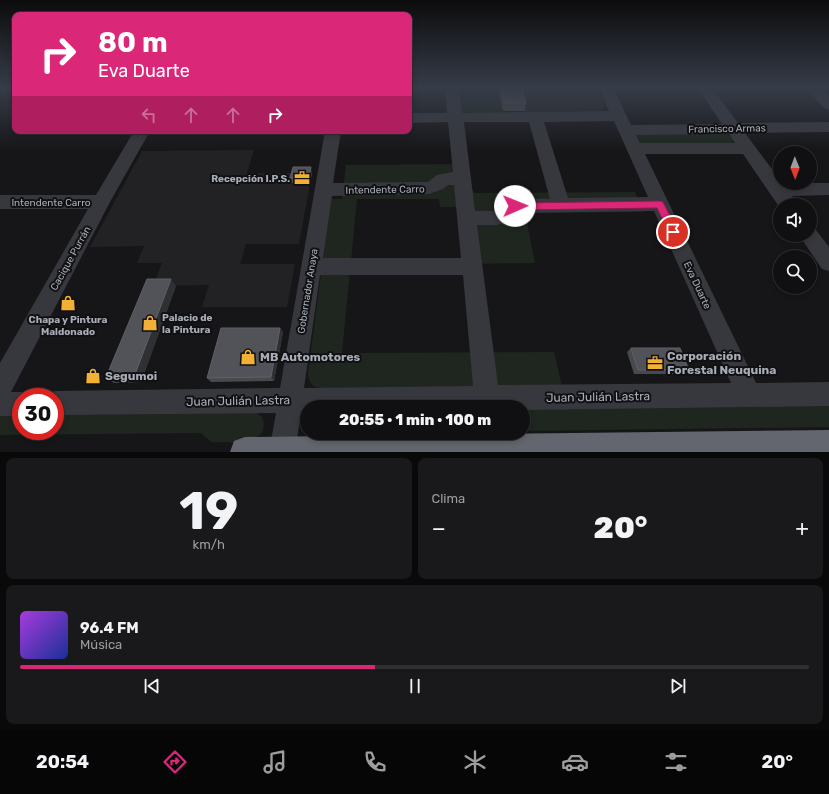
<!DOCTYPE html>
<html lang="es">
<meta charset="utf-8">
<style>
body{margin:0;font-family:Rubik,sans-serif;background:#19191b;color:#f1f3f6;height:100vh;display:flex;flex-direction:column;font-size:15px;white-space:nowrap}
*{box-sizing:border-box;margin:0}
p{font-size:13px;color:#9c9d9f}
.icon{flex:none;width:22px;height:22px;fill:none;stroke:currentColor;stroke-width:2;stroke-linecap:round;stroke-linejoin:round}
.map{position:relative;height:452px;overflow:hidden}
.side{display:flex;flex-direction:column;gap:6px;padding:6px;background:#09090a;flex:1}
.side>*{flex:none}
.hud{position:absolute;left:12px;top:12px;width:400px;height:122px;border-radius:8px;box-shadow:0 2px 6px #0003,0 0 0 1px #303032;background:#db2777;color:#fff;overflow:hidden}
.needle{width:26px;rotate:179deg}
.buttons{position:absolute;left:773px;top:146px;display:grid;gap:8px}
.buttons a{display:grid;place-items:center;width:44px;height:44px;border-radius:50%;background:#101012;box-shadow:0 2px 6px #0003,0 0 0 1px #303032;font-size:20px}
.speed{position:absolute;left:12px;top:388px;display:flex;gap:8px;font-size:20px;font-weight:700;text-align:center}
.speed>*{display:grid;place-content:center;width:52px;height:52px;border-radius:50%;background:#101012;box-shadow:0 2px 6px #0003,0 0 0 1px #303032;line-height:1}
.speed .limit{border:6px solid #d22;background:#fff;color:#111}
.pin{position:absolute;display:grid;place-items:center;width:34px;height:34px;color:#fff;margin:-17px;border:2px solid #fff;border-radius:50%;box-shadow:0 1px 4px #0007}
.me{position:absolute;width:44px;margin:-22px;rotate:89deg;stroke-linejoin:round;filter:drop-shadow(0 0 3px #0008)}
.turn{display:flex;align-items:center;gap:14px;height:84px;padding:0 20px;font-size:18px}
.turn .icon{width:52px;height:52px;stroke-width:2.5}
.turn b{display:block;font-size:28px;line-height:34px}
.lanes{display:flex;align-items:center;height:38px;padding:0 20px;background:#0003;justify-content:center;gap:20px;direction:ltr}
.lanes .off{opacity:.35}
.big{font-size:30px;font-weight:800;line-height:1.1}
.side .card{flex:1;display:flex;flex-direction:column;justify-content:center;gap:6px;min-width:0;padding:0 14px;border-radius:8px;background:#19191b}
.side .dial{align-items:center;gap:0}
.dial b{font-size:52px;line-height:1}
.song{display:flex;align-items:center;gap:12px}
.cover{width:48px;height:48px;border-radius:6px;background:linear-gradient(135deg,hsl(280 70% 55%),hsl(230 70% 35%))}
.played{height:4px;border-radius:2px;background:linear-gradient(90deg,#db2777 45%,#303032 45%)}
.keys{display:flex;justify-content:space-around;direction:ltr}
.heat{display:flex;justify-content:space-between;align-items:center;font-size:22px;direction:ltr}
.side .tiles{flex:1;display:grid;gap:6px;grid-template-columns:1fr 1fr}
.card:last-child{grid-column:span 2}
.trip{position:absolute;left:300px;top:400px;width:230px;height:40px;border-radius:20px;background:#101012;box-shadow:0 2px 6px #0003,0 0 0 1px #303032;font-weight:800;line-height:40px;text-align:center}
.menu{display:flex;height:64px;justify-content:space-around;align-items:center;background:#060607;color:#9c9d9f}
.menu .icon{width:28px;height:28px}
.menu .on{color:#db2777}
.menu b{font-size:18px;color:#f1f3f6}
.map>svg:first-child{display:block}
.built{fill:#222225}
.green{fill:#1e261f}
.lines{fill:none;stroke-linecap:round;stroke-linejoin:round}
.minor{fill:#37383d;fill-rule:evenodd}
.highway{fill:#63666e;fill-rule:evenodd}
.wall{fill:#47494d}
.shaded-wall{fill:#2f3033}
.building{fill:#525359;stroke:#5f6168}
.route{fill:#db2777;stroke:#8e194d}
.labels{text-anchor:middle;stroke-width:4;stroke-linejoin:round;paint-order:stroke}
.street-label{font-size:10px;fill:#a8adb8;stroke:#111113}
.poi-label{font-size:10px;font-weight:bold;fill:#a8adb8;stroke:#111113;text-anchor:end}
.near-poi-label{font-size:12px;font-weight:bold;fill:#a8adb8;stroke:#111113;text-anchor:start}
.near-street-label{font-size:12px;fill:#a8adb8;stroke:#111113}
</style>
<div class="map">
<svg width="829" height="452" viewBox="0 0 829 452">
<rect width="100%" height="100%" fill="#161618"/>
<!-- built -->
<path class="built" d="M519 88H596L605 108 600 111 525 112Z
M254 150 247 173H312L299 244H246L240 264H295L287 307H202L209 285 153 286 162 263H137L144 246 90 247 142 151Z"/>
<!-- green -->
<path class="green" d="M449 88H498L504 115H452Z
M724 132 733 139 732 144H641L636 137 637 135Z
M466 164 469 189 476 193 635 192 643 212 525 213 535 263 465 264 459 207H440L439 199H357L342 353 554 352 562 386 322 388C312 387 308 383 308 372L331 199H342L346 165Z
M829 403V427L523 431V407Z
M255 412 262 417C273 447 228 442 211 442L201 433 0 435V414H21V431H55V413Z"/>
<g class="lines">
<!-- minor -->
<path class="minor" d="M0 88H7L5 92 0 93Z
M445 88H459L462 113 609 111 599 88H613L631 125 722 124 698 88H712L738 123 829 122V132L745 133 780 180V183H829V195L792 196 797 205H780V208L743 154H645L756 383 829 382V406L523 410V407H307V412L301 413 295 452H269L276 413 55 415V397H45L46 394 55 391 280 388 325 131H341L333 183 428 182 437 175 453 172 448 122 409 123V113H447ZM614 121 648 197 568 198 544 122ZM464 122H529L550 199C529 199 509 196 493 211H475ZM729 134 735 143H640L636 135ZM448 185H454L461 258H323L332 196 429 194 443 189ZM654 211 731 383 498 385 477 225H497L504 223 516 213ZM320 275H463L473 386 304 388Z
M806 88H821L829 96V110L824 108Z
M134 131H150L110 202 11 392H21L30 395 31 397H21V416H0V363L88 209H0V195H96Z
M810 228 816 230 829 247V271L822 269 799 235H810Z"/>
<!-- highway -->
<path class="highway" d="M829 430V452H230L234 441 245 437Z"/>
</g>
<!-- wall -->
<path class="wall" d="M498 88H522L526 103 525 111H503Z
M312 173 310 183H292L290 178Z
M176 286 141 382 114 383 106 377Z
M280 328 283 332 274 381 211 382 207 378Z
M631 348 689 370 684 374H634L627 352Z"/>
<!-- shaded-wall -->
<path class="shaded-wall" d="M311 167 312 173 310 183 309 177Z
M171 279 176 286 141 382 134 377Z
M280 328 283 332 274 381 271 377Z"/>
<!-- building -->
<path class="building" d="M501 88H522L526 103H504Z
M293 167H311L309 177 290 178Z
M147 279H171L134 377H106Z
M221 328H280L271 377 207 378Z
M631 348H680L689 370H638Z"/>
<!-- sky -->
<linearGradient id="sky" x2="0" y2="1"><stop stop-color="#0c0c0d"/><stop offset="0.58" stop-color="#363c48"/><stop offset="1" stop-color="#363c48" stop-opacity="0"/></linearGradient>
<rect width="829" height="151" fill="url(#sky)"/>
<!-- route -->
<path class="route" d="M660 201 663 202 678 232 676 235H670L657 208 515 210 511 206 515 203Z"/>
<!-- icons -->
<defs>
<symbol id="office-bare" viewBox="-9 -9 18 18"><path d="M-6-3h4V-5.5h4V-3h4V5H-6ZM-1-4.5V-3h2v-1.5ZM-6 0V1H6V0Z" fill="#f2b134" stroke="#111113" stroke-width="2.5" paint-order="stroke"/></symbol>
<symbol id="shop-bare" viewBox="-9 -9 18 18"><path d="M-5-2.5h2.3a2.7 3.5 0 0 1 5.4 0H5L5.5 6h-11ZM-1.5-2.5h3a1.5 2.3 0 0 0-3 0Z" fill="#f2b134" stroke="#111113" stroke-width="2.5" paint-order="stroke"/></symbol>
</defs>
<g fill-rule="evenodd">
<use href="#office-bare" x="291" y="167" width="22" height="22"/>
<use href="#shop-bare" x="57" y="292" width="22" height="22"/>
<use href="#shop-bare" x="139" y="312" width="22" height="22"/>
<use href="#shop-bare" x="237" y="346" width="22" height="22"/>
<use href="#office-bare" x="644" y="352" width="22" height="22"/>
<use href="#shop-bare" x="82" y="365" width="22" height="22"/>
</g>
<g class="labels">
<!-- street labels -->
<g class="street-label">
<text transform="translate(727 128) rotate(-1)" y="4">Francisco Armas</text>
<text transform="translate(385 189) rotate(-1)" y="4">Intendente Carro</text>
<text x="51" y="206">Intendente Carro</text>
<text transform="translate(70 258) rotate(-61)" y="4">Cacique Purrán</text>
<text transform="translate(698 285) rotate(65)" y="4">Eva Duarte</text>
<text transform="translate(307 291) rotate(-81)" y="4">Gobernador Anaya</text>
</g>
<!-- poi labels -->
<g class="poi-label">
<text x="290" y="182">Recepción I.P.S.</text>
<text x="162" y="321" text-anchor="start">Palacio de<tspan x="162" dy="12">la Pintura</tspan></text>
<text x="68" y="323" text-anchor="middle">Chapa y Pintura<tspan x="68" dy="12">Maldonado</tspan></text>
</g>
<!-- near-poi labels -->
<g class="near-poi-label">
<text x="667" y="360">Corporación<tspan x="667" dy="14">Forestal Neuquina</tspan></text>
<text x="260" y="361">MB Automotores</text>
<text x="105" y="380">Segumoi</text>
</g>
<!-- near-street labels -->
<g class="near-street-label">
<text transform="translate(598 397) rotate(-1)" y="4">Juan Julián Lastra</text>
<text transform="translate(238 401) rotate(-1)" y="4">Juan Julián Lastra</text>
</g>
</g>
</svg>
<div class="buttons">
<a><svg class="needle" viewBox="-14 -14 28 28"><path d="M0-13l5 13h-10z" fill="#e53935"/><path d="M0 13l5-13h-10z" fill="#9c9d9f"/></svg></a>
<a><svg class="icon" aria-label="sound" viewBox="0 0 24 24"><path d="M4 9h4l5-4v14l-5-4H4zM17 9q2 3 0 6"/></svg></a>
<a><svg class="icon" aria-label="search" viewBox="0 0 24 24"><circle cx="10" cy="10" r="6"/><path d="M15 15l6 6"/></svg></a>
</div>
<div class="speed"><div class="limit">30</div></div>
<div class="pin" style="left:673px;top:232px;background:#d93025"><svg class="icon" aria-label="arrive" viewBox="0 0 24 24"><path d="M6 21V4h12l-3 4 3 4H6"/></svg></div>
<svg class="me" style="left:515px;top:206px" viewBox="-20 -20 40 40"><circle r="19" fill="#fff"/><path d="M0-13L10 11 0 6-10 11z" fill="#db2777"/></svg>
<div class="trip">20:55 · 1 min · 100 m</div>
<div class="hud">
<div class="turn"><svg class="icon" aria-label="right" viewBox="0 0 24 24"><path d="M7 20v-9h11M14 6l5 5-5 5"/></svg><div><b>80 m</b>Eva Duarte</div></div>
<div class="lanes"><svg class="icon off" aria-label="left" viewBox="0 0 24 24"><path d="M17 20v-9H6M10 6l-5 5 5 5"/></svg><svg class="icon off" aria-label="ahead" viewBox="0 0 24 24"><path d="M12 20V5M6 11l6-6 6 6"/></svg><svg class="icon off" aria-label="ahead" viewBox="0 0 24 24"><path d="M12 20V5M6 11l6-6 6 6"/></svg><svg class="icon" aria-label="right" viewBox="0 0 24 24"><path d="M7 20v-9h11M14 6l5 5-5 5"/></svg></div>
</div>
</div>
<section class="side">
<div class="tiles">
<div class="card dial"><b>19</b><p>km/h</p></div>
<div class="card"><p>Clima</p>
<div class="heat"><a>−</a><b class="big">20°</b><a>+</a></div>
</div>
<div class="card">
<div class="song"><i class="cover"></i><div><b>96.4 FM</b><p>Música</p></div></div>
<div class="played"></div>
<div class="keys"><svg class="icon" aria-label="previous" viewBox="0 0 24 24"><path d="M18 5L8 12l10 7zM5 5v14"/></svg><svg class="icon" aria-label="pause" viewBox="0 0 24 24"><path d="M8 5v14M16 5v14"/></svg><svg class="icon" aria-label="next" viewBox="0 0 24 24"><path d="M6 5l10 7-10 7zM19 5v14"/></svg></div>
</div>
</div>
</section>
<nav class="menu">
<b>20:54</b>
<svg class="icon on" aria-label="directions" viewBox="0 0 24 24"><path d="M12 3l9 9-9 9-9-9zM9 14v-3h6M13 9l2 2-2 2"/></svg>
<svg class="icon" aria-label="music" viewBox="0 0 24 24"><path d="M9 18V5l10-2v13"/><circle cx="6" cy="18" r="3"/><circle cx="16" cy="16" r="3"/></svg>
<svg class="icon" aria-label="phone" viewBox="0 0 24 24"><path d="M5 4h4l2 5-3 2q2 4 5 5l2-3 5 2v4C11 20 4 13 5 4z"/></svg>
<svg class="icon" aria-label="climate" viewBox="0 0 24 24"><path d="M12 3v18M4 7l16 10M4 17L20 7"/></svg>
<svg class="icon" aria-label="car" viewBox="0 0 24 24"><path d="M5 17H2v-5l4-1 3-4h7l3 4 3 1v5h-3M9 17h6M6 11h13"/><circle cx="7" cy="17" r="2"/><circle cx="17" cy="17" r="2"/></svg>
<svg class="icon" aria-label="filters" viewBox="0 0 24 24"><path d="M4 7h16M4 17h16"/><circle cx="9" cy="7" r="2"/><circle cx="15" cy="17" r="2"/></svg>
<b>20°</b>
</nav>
